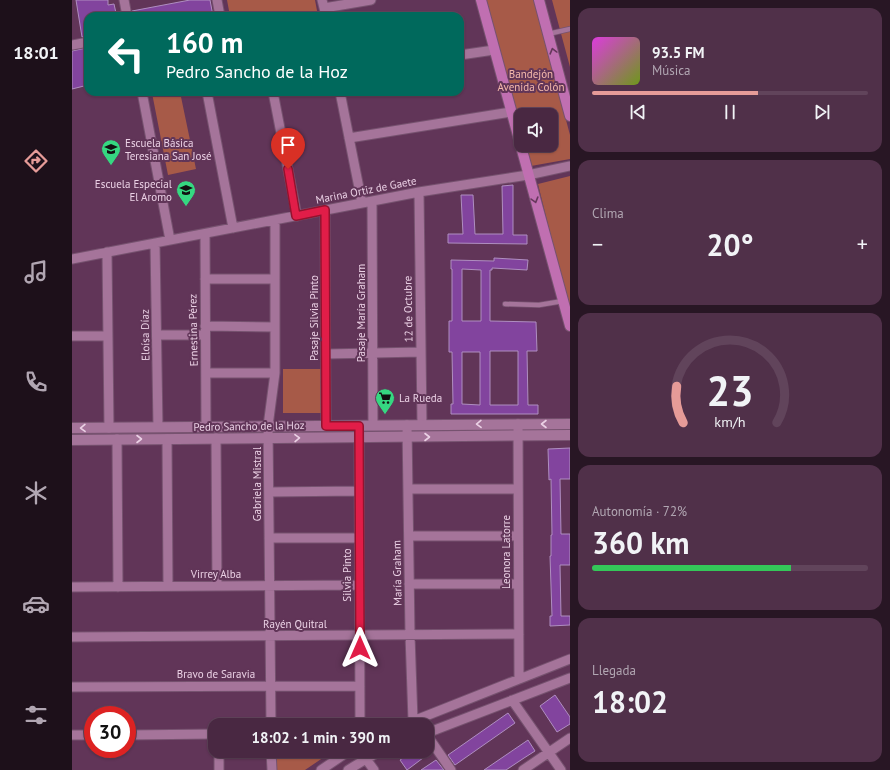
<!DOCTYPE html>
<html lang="es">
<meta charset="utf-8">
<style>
body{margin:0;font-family:"PT Sans",sans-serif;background:#503049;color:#f1f3f6;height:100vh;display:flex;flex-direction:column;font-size:15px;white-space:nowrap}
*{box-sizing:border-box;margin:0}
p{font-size:13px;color:#b1a6b2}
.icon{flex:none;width:22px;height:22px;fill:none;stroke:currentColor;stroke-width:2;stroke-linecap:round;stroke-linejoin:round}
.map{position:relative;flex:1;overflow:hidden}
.details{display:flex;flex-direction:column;gap:8px;padding:8px;background:#281624;width:320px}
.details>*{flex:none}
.banner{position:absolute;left:12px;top:12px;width:380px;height:84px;border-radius:12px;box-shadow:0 1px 3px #0004,0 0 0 1px #61445b;background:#00695c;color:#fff;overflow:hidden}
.buttons{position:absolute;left:442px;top:108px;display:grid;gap:8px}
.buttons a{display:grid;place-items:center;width:44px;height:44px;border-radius:8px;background:#492842;box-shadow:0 1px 3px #0004,0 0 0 1px #61445b;font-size:20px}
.speed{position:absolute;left:12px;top:706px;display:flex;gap:8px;font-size:20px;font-weight:700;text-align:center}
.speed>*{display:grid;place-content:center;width:52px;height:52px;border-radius:50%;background:#492842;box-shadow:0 1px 3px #0004,0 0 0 1px #61445b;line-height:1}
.speed .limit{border:6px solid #d22;background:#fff;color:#111}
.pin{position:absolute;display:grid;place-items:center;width:34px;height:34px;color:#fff;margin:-41px -17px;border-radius:50% 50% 50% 0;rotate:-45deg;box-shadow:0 0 4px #0007}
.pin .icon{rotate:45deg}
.me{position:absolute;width:44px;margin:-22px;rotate:0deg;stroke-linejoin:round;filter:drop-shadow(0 0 3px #0008)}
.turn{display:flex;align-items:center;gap:14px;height:84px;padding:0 16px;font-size:18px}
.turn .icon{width:52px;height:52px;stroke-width:2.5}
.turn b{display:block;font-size:28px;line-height:34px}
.big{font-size:30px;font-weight:700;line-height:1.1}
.details .widget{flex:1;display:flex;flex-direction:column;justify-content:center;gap:6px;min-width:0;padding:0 14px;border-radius:12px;background:#503049}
.details .dial{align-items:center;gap:0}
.dial svg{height:104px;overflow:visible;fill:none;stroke:#61445b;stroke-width:7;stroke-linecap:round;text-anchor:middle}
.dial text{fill:#f1f3f6;stroke:none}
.song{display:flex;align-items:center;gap:12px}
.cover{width:48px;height:48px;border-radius:6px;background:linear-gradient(135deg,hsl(300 70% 55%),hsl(80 70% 35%))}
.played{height:4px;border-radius:2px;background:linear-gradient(90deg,#e69b98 60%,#61445b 60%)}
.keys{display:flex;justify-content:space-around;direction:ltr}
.heat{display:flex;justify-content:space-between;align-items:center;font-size:22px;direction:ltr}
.charge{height:6px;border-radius:3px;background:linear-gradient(90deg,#34c759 72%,#61445b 0)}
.trip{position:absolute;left:136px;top:718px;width:226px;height:40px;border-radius:12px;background:#492842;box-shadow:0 1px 3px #0004,0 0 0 1px #61445b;font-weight:700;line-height:40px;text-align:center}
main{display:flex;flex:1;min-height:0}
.tabs{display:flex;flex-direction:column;width:72px;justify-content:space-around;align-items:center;background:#1d101a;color:#b1a6b2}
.tabs .icon{width:28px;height:28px}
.tabs .selected{color:#e69b98}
.tabs b{font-size:18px;color:#f1f3f6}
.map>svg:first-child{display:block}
.green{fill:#a75a48}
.building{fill:#82449e;stroke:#af8ec0;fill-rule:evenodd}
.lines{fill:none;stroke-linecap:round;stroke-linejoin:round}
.service-casing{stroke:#76526f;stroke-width:6}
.minor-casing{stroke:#76526f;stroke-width:11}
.tertiary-casing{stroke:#76526f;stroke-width:12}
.primary-casing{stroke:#76526f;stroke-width:12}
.service{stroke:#a5749a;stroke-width:4.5}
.minor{stroke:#a5749a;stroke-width:9}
.tertiary{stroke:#a5749a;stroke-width:10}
.primary{stroke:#c06fb1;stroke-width:10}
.oneway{stroke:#66385c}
.oneway2{stroke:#ebd1e5}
.route-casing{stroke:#92132f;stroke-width:10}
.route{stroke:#e11d48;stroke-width:7}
.labels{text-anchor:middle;stroke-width:4;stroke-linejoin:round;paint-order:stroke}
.park-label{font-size:11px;fill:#f4b9ab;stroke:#613558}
.poi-label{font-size:11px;fill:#ebd1e5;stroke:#613558;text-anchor:start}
.street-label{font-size:11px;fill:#ebd1e5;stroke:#613558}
</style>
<main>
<nav class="tabs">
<b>18:01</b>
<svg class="icon selected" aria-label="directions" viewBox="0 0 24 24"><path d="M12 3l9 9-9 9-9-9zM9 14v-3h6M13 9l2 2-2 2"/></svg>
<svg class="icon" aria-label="music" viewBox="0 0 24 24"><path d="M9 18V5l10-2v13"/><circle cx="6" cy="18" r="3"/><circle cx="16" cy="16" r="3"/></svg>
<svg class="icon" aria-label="phone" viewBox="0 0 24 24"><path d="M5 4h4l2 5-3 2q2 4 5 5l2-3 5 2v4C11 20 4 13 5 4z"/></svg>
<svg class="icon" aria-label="climate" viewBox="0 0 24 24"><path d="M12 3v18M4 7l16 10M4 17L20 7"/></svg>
<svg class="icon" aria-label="car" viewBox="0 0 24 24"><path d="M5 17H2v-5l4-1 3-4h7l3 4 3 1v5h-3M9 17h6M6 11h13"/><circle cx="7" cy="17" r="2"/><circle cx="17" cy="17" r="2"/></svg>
<svg class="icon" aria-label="filters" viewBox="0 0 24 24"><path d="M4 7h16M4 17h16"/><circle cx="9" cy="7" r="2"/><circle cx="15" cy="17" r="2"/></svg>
</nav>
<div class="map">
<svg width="498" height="770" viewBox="0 0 498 770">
<rect width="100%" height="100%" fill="#613558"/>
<!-- green -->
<path class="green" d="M155 0H243L246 16H158Z
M413 0H462L498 135V159L459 166 452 145H479V115H449V134Z
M480 0H498V67Z
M85 92H108L124 169 96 175 80 93Z
M498 176V314L466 184Z
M211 369H249V413H211Z
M205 751H261L233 770H205Z"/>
<!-- building -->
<path class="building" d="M4 0H36V5L42 4 44 13 25 16H16V36L10 37Z
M118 0H138L141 16H103V12L82 16H61L60 11Z
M14 48 16 58V85L0 89V51Z
M441 185V235H455V244L376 243V234H391L389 195H401L403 234H431L430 186Z
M422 258 456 260 455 270 420 268V270H418V321L464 322 465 351H455L456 405H466V414H379V404H381L380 352H377V321H380V269H379V260L422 261ZM390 269 409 270V321H390ZM418 351H446V405H418ZM390 352H408V405L390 404Z
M498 448V479H488L489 534H498V565H488L489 616H498V625L478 626V616H480L478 556H479V535H480L479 479 477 480 476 449Z
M483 695 498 717V724L485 732 468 706Z
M436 713 443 723 383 765 376 755Z
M456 740 463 751 452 758 434 770H412Z
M342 751H346L351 758 335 770 328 760Z
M364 760 372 770H349Z"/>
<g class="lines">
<defs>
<path id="service" d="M476 34 498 29
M433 304 467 305 491 301"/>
<path id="minor" d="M52 0 55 16
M145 0 148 16
M250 0 254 16
M252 8 299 0
M0 45 16 42
M388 55 422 50
M70 92 98 240
M135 92 161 228
M201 92 225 216
M268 92 290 203
M277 138 439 112
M347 192 350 425
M300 201 301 425
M253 210 254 426
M133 234 134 427
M83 243 86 427
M35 252 37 428
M0 259 347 192 456 175 498 166
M133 279H203
M133 326 203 327
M85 335H133
M0 336H36
M254 354 349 352
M134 373H203
M446 424 447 679
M335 425 338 635 341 721
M287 426 288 725
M144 438 145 586
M45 439 46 587
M95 439 96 586
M336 489H446
M197 492 287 491
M337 536H446
M197 538H287
M337 584H446
M0 587 287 585
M0 637 447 634
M0 687 288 686
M440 700 489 770
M199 725 196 426 203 373V220
M331 725 498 659
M355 733 498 678
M0 735H21
M55 735 143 734
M355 735 379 770
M147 751V770
M199 751 200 770
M291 751 294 759 302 770
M249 770 277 751
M276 770 294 759 309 751
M451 770 498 738"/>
<path id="tertiary" d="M0 428 498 424
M0 440 498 435"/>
<path id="primary" d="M409 0 498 326
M467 0 498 116"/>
</defs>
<!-- service casing -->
<use href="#service" class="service-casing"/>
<!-- minor casing -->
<use href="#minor" class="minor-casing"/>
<!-- tertiary casing -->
<use href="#tertiary" class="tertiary-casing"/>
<!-- primary casing -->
<use href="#primary" class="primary-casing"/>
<!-- service -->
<use href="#service" class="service"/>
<!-- minor -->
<use href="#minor" class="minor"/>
<!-- tertiary -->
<use href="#tertiary" class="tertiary"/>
<!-- primary -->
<use href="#primary" class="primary"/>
</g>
<!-- one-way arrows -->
<defs><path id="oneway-chevron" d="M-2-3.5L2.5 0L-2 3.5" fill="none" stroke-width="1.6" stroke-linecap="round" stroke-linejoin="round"/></defs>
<g class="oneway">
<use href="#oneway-chevron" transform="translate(481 51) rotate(-105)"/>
<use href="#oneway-chevron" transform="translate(463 200) rotate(74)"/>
</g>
<g class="oneway2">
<use href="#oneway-chevron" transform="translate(407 424) rotate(179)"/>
<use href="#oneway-chevron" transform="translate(472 424) rotate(-180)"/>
<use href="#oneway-chevron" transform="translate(11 428) rotate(179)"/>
<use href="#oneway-chevron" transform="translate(355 437)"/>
<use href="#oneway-chevron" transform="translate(225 438) rotate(-1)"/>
<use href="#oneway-chevron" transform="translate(67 439)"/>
</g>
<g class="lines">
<defs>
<path id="route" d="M216 169 224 216 253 210 254 426H287L288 648"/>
</defs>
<!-- route casing -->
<use href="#route" class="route-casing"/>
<!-- route -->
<use href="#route" class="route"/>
</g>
<!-- icons -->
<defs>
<symbol id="school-pin" viewBox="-11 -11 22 30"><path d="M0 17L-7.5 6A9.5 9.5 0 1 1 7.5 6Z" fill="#35d881" stroke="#613558"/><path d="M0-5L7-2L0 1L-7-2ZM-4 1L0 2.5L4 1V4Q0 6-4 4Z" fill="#111"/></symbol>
<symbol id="supermarket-pin" viewBox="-11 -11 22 30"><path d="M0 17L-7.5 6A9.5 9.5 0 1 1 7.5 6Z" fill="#35d881" stroke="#613558"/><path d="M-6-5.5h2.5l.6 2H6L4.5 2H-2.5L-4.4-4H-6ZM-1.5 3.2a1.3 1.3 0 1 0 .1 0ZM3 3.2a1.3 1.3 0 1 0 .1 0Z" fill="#111"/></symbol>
</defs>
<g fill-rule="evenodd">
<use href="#school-pin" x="28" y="138" width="22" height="30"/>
<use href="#school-pin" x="103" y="179" width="22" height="30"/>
<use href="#supermarket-pin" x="302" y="387" width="22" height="30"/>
</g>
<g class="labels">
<!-- park labels -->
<g class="park-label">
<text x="459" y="78">Bandejón<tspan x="459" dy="13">Avenida Colón</tspan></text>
</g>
<!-- poi labels -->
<g class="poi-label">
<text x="53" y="147">Escuela Básica<tspan x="53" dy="13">Teresiana San José</tspan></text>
<text x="100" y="188" text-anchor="end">Escuela Especial<tspan x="100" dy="13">El Aromo</tspan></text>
<text x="327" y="402">La Rueda</text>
</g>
<!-- street labels -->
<g class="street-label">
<text transform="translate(294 190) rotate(-11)" y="4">Marina Ortiz de Gaete</text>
<text transform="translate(336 309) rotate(-91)" y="4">12 de Octubre</text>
<text transform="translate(289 313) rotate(-90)" y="4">Pasaje María Graham</text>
<text transform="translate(242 318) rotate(-90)" y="4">Pasaje Silvia Pinto</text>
<text transform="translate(121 330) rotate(-91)" y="4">Ernestina Pérez</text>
<text transform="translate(73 335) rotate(-91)" y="4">Eloísa Díaz</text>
<text transform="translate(177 426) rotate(-1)" y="4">Pedro Sancho de la Hoz</text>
<text transform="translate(185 484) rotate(-90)" y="4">Gabriela Mistral</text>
<text transform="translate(434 552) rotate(-90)" y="4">Leonora Latorre</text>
<text transform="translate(325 573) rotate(-91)" y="4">María Graham</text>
<text x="144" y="578">Virrey Alba</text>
<text transform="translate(275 575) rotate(-90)" y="4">Silvia Pinto</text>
<text x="223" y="628">Rayén Quitral</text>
<text x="144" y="678">Bravo de Saravia</text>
</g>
</g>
</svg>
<div class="buttons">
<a><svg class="icon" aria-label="sound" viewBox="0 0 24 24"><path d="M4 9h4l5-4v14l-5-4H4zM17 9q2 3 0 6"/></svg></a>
</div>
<div class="speed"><div class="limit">30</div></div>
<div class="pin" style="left:216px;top:169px;background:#d93025"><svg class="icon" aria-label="arrive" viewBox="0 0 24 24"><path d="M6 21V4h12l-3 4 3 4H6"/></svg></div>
<svg class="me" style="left:288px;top:648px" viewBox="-20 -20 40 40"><path d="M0-17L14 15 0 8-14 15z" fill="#e11d48" stroke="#fff" stroke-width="4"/></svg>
<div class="trip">18:02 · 1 min · 390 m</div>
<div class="banner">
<div class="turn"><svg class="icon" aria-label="left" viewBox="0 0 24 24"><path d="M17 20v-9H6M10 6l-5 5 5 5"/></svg><div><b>160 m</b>Pedro Sancho de la Hoz</div></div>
</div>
</div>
<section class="details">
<div class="widget">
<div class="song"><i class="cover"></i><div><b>93.5 FM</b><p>Música</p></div></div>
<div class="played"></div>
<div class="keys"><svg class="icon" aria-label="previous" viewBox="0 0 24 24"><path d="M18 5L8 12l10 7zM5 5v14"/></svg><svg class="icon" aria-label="pause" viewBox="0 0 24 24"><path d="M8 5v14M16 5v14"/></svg><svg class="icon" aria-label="next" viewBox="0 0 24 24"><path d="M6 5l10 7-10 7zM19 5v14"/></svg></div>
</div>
<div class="widget"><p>Clima</p>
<div class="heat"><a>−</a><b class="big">20°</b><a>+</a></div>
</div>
<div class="widget dial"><svg viewBox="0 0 100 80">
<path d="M14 69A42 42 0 1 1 86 69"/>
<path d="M14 69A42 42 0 0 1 9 41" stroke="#e69b98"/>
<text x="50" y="56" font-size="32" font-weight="700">23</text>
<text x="50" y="72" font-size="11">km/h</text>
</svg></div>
<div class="widget"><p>Autonomía · 72%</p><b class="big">360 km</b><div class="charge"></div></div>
<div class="widget"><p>Llegada</p><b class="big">18:02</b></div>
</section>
</main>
